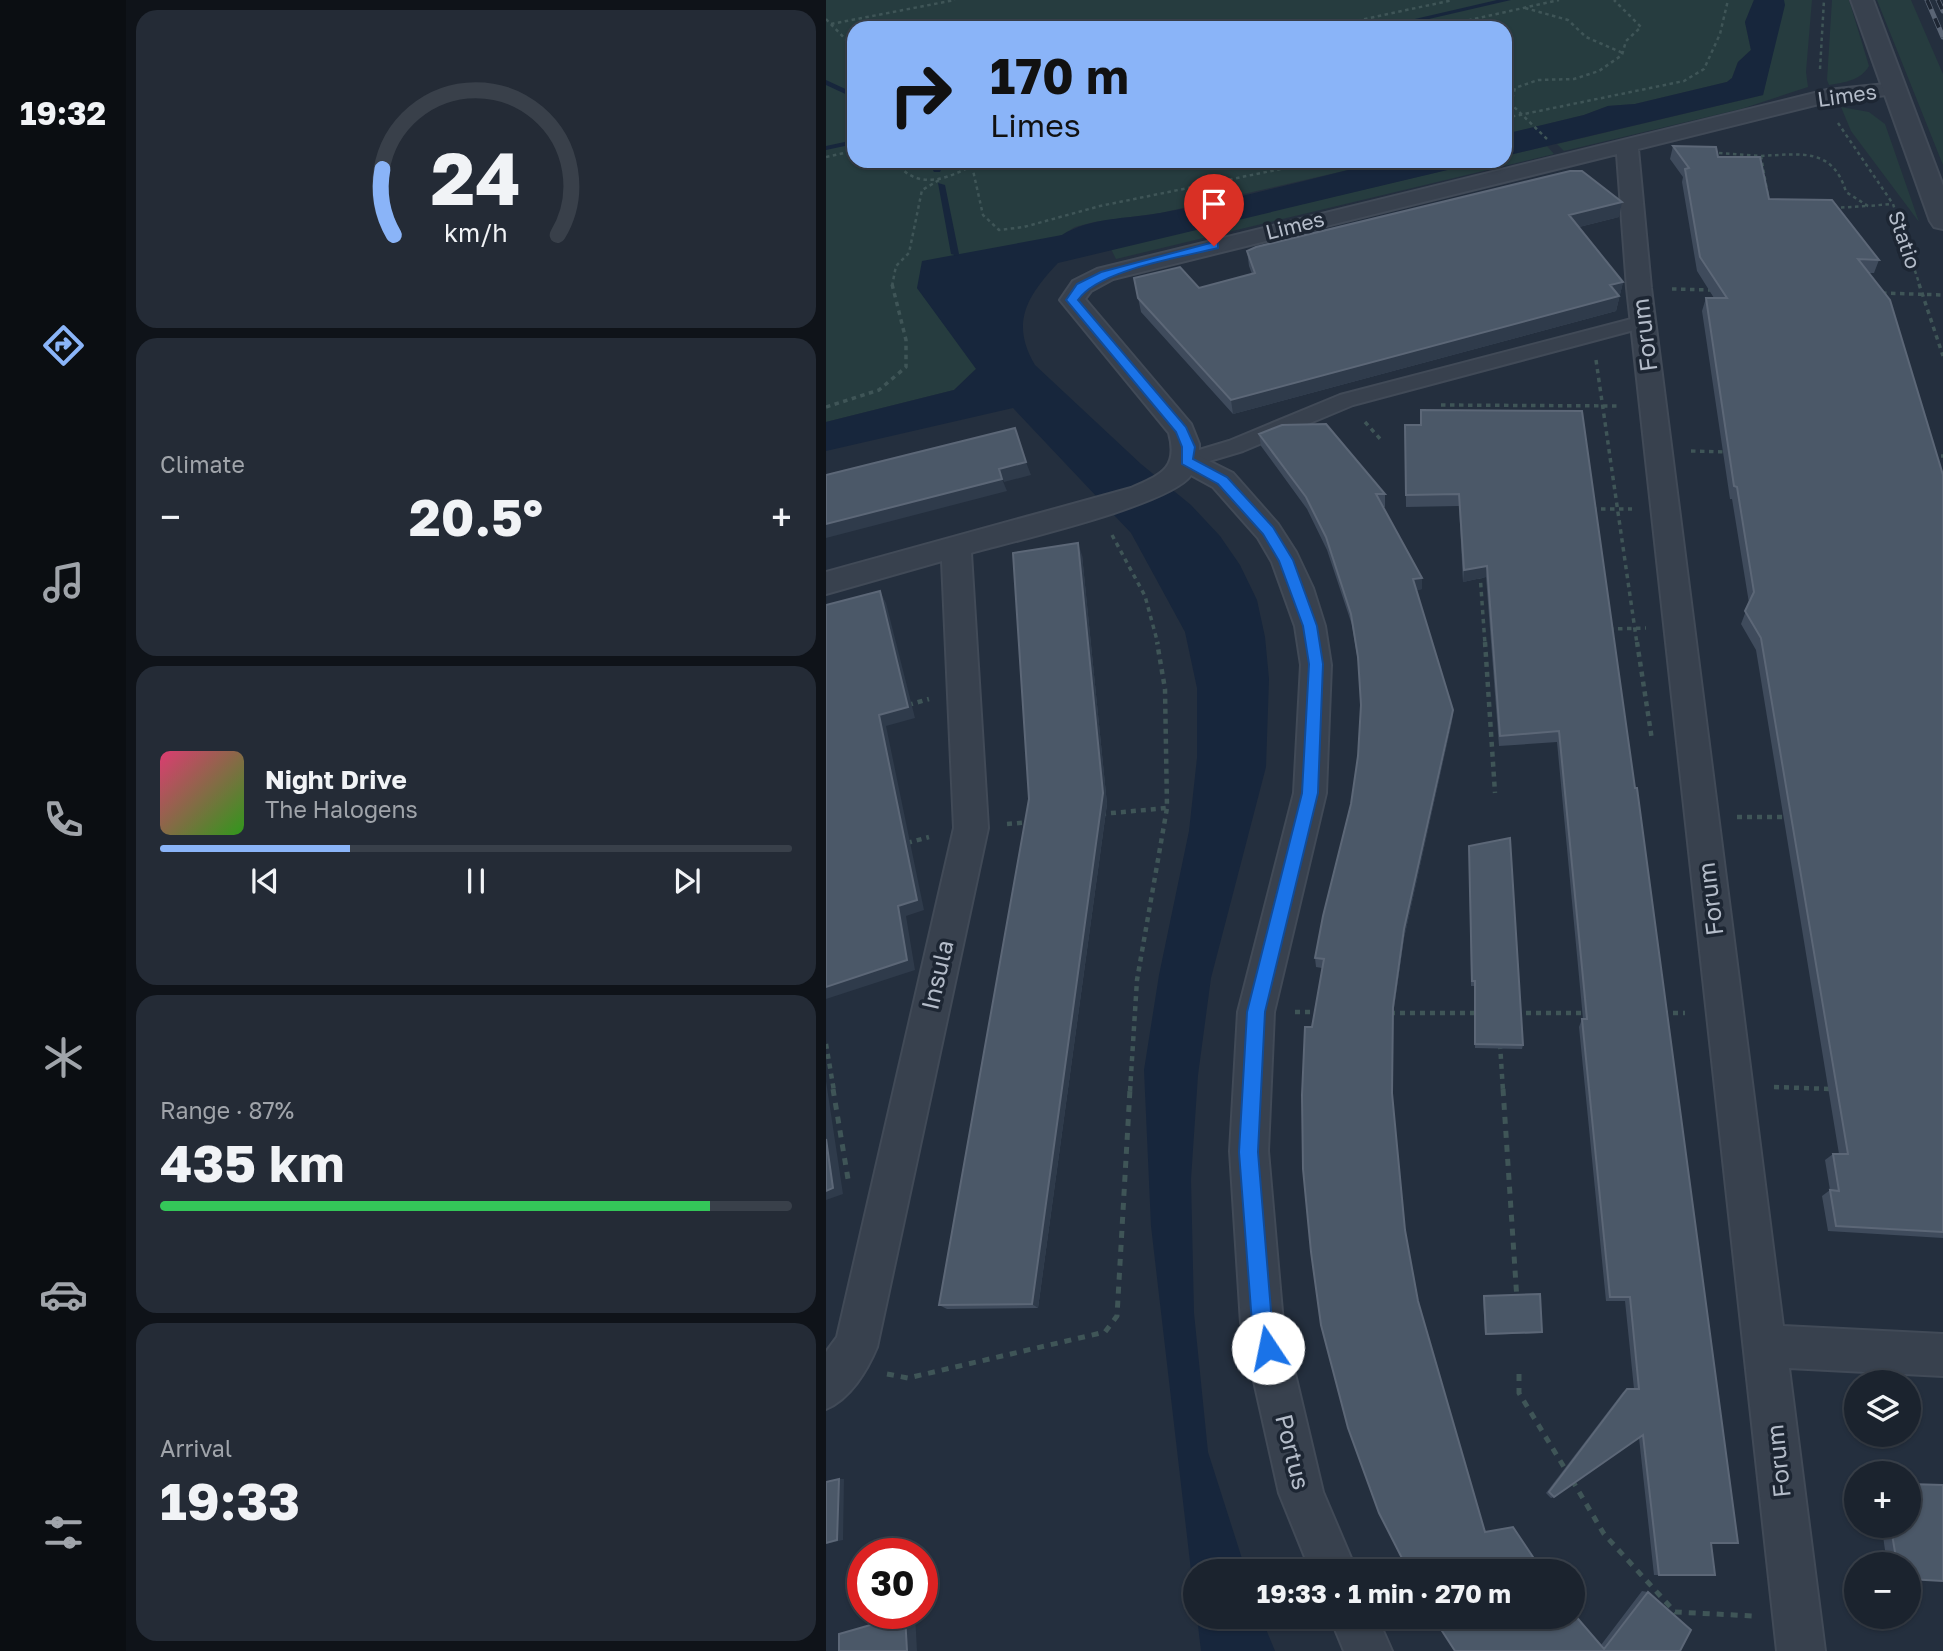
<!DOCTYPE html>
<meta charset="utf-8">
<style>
body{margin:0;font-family:"Golos Text",sans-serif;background:#242b36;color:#f1f3f6;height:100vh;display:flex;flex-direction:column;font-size:26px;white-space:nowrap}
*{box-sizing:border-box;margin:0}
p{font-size:23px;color:#a0a4aa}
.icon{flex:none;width:38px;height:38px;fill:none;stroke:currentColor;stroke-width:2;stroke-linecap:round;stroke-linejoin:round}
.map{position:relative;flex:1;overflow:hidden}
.panel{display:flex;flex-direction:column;gap:10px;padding:10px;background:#0f1319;width:700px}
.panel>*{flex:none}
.banner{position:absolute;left:21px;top:21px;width:665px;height:147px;border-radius:21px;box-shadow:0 2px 5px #0004,0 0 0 2px #39404a;background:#8ab4f8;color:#111;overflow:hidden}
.buttons{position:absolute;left:1018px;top:1370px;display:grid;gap:14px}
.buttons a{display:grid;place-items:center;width:77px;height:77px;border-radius:50%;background:#1b232e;box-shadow:0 2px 5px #0004,0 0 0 2px #39404a;font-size:35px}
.speed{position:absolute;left:21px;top:1538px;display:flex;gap:14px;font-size:35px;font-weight:700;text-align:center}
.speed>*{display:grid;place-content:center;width:91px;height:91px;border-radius:50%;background:#1b232e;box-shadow:0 2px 5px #0004,0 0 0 2px #39404a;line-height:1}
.speed .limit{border:10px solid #d22;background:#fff;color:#111}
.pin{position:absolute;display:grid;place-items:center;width:60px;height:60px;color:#fff;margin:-72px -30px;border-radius:50% 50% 50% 0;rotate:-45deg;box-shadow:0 0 7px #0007}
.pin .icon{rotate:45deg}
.me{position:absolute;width:77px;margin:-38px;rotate:349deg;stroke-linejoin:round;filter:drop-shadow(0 0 5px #0008)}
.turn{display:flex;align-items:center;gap:24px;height:147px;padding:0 28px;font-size:32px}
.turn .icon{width:91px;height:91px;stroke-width:2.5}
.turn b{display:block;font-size:49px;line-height:60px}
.big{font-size:52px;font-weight:700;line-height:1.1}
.panel .card{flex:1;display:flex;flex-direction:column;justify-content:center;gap:10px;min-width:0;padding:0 24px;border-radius:21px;background:#242b36}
.panel .dial{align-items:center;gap:0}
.dial svg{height:182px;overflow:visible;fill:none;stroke:#39404a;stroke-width:7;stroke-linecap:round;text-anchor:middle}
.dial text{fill:#f1f3f6;stroke:none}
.song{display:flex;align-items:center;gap:21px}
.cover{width:84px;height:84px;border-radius:10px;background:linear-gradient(135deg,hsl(340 70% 55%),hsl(110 70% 35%))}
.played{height:7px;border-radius:4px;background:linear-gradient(90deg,#8ab4f8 30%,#39404a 30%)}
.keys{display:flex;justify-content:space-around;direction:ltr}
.heat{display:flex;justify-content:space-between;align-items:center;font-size:38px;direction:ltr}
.charge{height:10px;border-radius:5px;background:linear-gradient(90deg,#34c759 87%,#39404a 0)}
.trip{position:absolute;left:357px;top:1559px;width:402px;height:70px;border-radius:35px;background:#1b232e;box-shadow:0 2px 5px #0004,0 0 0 2px #39404a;font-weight:700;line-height:70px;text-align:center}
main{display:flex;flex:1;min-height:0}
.tab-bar{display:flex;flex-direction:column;width:126px;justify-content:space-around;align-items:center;background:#0b0e12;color:#a0a4aa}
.tab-bar .icon{width:49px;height:49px}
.tab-bar .active{color:#8ab4f8}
.tab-bar b{font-size:32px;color:#f1f3f6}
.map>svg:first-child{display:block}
.green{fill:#263c3f}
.water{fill:#17263c}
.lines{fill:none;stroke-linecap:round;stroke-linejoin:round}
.stream{fill:#17263c;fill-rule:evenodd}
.pedestrian-casing{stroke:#414a57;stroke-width:4}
.minor-casing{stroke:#414a57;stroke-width:4}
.tertiary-casing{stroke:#414a57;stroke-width:4}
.path-far3{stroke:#3f5557;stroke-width:2.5;stroke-dasharray:3.5 3.5;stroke-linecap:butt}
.path-far2{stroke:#3f5557;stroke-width:3.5;stroke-dasharray:4.5 4.5;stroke-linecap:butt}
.path-far1{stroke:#3f5557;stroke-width:4.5;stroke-dasharray:5 5;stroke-linecap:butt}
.path{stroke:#3f5557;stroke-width:5;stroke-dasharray:7 7;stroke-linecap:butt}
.pedestrian{fill:#38414e;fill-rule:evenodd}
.minor{fill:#38414e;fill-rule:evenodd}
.tertiary{fill:#38414e;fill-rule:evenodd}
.rail-casing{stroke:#5a6575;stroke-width:5}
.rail{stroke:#1d2633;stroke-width:3.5;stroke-dasharray:10;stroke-linecap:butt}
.wall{fill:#3f4b5c}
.shaded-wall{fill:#2f3b4b}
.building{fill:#4b5868;stroke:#5c6777;stroke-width:2}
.route{fill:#1a73e8;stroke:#114b97;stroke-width:2}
.labels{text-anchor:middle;stroke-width:7;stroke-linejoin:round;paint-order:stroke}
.far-street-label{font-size:21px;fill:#b4bcc9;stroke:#1d2633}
.street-label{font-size:24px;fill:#b4bcc9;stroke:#1d2633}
</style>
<main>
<nav class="tab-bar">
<b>19:32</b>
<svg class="icon active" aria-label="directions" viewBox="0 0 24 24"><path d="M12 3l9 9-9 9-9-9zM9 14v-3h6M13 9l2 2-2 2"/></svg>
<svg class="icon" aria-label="music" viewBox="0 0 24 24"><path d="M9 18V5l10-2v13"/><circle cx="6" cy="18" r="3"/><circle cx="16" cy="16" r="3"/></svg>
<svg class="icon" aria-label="phone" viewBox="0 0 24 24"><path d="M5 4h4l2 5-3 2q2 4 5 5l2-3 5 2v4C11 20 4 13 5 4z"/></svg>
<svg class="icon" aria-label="climate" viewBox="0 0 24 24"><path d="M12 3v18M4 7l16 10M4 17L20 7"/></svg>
<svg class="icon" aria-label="car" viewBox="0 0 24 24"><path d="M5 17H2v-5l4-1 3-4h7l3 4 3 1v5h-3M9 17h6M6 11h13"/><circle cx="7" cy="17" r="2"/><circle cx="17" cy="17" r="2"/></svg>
<svg class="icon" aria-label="filters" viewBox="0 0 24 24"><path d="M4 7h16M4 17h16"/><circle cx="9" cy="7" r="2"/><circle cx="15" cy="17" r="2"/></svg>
</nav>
<section class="panel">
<div class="card dial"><svg viewBox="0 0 100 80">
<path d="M14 69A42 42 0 1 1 86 69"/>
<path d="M14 69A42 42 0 0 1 9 40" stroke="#8ab4f8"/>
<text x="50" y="56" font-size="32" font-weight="700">24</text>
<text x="50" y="72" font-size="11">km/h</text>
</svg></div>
<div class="card"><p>Climate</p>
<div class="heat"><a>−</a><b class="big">20.5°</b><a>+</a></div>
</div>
<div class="card">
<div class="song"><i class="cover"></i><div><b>Night Drive</b><p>The Halogens</p></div></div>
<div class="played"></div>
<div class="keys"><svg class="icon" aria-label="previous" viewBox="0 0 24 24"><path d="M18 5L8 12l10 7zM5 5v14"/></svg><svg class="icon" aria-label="pause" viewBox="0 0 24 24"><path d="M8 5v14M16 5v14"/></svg><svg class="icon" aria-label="next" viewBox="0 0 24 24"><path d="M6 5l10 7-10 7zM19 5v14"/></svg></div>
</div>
<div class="card"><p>Range · 87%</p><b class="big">435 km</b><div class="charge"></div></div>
<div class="card"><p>Arrival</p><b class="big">19:33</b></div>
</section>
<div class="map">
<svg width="1117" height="1651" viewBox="0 0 1117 1651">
<rect width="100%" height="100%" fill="#242f3e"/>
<!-- green -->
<path class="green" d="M0 0H928L919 22 925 50 912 62 906 78 901 82 809 104 782 106 758 115 679 134V28H28V161H561L335 213 268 222 249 227 236 235 91 288 151 368 128 390 0 422Z
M958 0H986L980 72 982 87 915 109 738 151 731 144 937 95Z
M1006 0H1023L1043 66C1034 81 1019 82 1003 85L1001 80Z
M1051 0H1085L1117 74V165Z
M1015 107 1043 112 1059 124 1093 222 1025 131Z
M721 146 728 154 290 259 285 249 659 161H679V156Z"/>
<!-- water -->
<path class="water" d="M928 0H958L959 5 937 95 679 156V134L758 115 782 106 809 104 901 82 906 78 912 62 925 50 919 22Z
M560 161H659L232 263C201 296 184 323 209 365L315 464 365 505 394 536 414 565 431 600 439 637 443 679 440 767 385 978 372 1075 365 1179 368 1313 382 1452 420 1571 369 1572V1605L325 1226 318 1070 333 975 363 831 371 758V688L359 632 305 533 187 408 0 451V422L128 390 150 369 91 288 96 261 236 235C265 217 301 219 334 213 410 200 485 178 560 161Z
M371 1617H435L449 1651H375Z"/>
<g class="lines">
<!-- stream -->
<path class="stream" d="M671 0H685L564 28H550Z
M0 80 28 93V98L0 85Z
M28 140V144L0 150V146Z
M102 161H110L115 170 114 172H108Z
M112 183 119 185 133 254 132 256 125 254Z"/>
<defs>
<path id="pedestrian" d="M817 316 826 322 823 326 527 405 417 451 360 468 353 466 350 461 353 456 403 441 514 395Z"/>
<path id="minor" d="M1070 83 1077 85 1080 89 1077 93 1001 102 812 149 825 288 957 1326 1117 1334V1376L963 1368 999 1651H951L801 288 791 154 287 279 265 291 259 299 365 424 373 444V456L407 473 452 524 470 552 487 588 499 626 505 665 500 793 448 1012 442 1151 457 1323 497 1492 531 1572H485L453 1493 415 1323 404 1151 412 1012 468 793 475 665 469 626 446 562 432 538 387 487 365 475C345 505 187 541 145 553L162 828 51 1347C41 1371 24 1399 0 1409V1352L11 1337 128 828 116 561 0 594V572L305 488C334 475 353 469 343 433L234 300 247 281 271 269 1001 90Z
M504 1617H551L566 1651H518Z"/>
<path id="tertiary" d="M1025 0H1047L1117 186V229L1108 227 1104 221Z"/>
</defs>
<!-- pedestrian casing -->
<use href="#pedestrian" class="pedestrian-casing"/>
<!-- minor casing -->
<use href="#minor" class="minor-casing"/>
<!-- tertiary casing -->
<use href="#tertiary" class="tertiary-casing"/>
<!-- path-far3 -->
<path class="path-far3" d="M699 8 742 20 760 37 799 54
M0 19 28 48
M5 24 129 0
M497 28 627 0
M608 28 733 0
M994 69 998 0
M679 118 858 81 878 69 894 34 902 0
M1012 123 1067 204 1094 286
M721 139 685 104 689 88 712 80 748 79 773 71 796 55 800 41 815 27 788 0
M893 153 935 156 942 196
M935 156C974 154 1007 147 1020 192L1042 206 1066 204
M0 157 28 151
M69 161C93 194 125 177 155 161
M146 166 157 215 173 230 198 227 274 206 494 161
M1008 208 1041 206
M66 286 70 266 83 253 96 190 115 179"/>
<!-- path-far2 -->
<path class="path-far2" d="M1093 284 1117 356
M846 289 886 290
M1056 293 1117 295
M770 360 811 644
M615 405 795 406
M0 407 53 390 80 367V340L66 284
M539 422 556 441
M865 451 901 452
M1106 456H1117
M766 509H806
M286 535 319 596 332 644
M654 574 659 644
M783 629 820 628"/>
<!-- path-far1 -->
<path class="path-far1" d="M659 642 669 793
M811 642 826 740
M82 705 103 699
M275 814 341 808
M911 817H962
M181 824 204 822
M81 843 103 837
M469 1012H492
M564 1013H653
M690 1013H761
M837 1013H859
M0 1044 8 1091
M674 1044 677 1091
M948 1087 1006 1089
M304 1091 311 980 341 808 339 689 331 642"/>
<!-- path -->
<path class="path" d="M7 1089 23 1185
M677 1089 691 1300
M61 1374 82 1378 279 1332 291 1316 304 1089
M693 1374V1393L741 1472
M746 1480 778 1534 849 1612 928 1616"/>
<!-- pedestrian -->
<use href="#pedestrian" class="pedestrian"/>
<!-- minor -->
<use href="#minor" class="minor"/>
<!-- tertiary -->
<use href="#tertiary" class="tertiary"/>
<defs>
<path id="rail" d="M1101 0 1117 37
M1112 0 1117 11"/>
</defs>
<!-- rail casing -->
<use href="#rail" class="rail-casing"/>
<!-- rail -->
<use href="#rail" class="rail"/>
</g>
<!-- wall -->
<path class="wall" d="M847 146 892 157 943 199 1053 260 1048 273H1043L1117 475V1238L1002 1231 996 1196 1004 1190 999 1160 1007 1154H1013L930 650 915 624 923 603 906 499H904L876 311 880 298H888L871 271 856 182 857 177 844 159Z
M793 217 753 227 797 282 790 311 407 414 315 312 308 278 373 288 426 274 423 266 421 251Z
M595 410 756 411 885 1543 833 1575H828L813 1438 728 1497 725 1498 720 1493 797 1392 801 1389H808L799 1301H780L753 1027 756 1019H757L731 742 673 746 660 577 637 582 633 506 580 507 579 425H595Z
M433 434 559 494V507H557L596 589 590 590 627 710 626 721 578 938 567 1015 566 1093 583 1572 486 1027 496 968 490 967 489 958 525 804 532 756 535 708 533 668 526 625 501 550 481 509 435 446Z
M256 555 281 804 212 1308 121 1309 113 1305Z
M643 846 697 1045 696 1049 649 1048 648 986H645Z
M658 1296 716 1332 714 1333 659 1335 657 1298Z
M1046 1526H1083V1564H1061L1056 1529H1046Z
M816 1591 822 1592 854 1651H629L775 1645Z"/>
<!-- shaded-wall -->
<path class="shaded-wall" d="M796 202 793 217 741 230 743 215Z
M797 282 790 311 407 414 405 400Z
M200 462 205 475 178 482 173 469Z
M176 479 181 491 0 538V524Z
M252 543 256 555 281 804 212 1308 206 1304Z
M661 566 660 577 637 582 638 570Z
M596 578V589L587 591V579Z
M54 591 60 603 89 718 60 726 98 910 80 916 89 970 0 999V987L72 906 53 715Z
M627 710 626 721 578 938 567 1015V1007L578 929Z
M0 1081 17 1194 0 1200Z
M13 1479H18L17 1540 0 1544Z
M89 1614 91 1651H81L79 1615Z"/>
<!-- building -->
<path class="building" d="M847 146 890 147 892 157H934L943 199 1006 200 1053 260 1032 259 1064 300 1117 475V1232L1010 1226 1004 1190 1013 1191 1007 1154H1022L935 638 919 611 928 592 911 487 908 486 880 298H901L874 257 859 169 863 168Z
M744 171H756L796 202 743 215 797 282 784 285 793 296 405 400 312 298 308 278 354 267 373 288 429 273 421 251 430 247Z
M595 410 756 411 809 788H811L912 1543H885L889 1575H833L817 1435 728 1497 723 1492 801 1389H813L804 1297H784L756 1019H761L733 731 674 736 661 566 638 570 633 494 580 495 579 425H595Z
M500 424 559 494H550L596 578 587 579 627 710 578 929 567 1007 566 1093 579 1230 592 1301 659 1532 687 1527 717 1572H583L553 1513 522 1428 495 1325 485 1252 477 1169 476 1095 479 1027H486L498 959 489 958 497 916 525 804 532 756 535 705 532 657 525 614 500 537 480 497 433 434 456 425Z
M189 428 200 462 173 469 176 479 0 524V475Z
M252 543 277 793 206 1304 113 1305 203 799 187 553Z
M54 591 82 707 53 715 91 900 72 906 81 960 0 987V605Z
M684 838 697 1045 649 1044V981H646L643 846Z
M0 1139 7 1188 0 1191Z
M714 1294 716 1332 660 1334 658 1296Z
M13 1479 11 1540 0 1543V1482Z
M1083 1484 1117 1485V1581L1083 1579V1564H1071L1065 1528 1056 1529 1055 1526H1083Z
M822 1592 865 1630 854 1651H629L607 1617H747V1613L778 1649Z
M79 1615 81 1651H13V1634Z"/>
<!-- route -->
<path class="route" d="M388 242 392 243V248C356 257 272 270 252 300L360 427 369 447 367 459 401 477 447 527 467 560 491 626 497 664 492 793 439 1012 432 1152 446 1323 452 1348 449 1355 442 1358 435 1355 426 1323 413 1152 421 1012 476 793 483 664 477 626 453 561 437 534 392 484 356 464V447L350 432 240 300 251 284 275 272Z"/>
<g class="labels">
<!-- far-street labels -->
<g class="far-street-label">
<text transform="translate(1021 96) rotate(-8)" y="7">Limes</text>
<text transform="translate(469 226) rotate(-14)" y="7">Limes</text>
<text transform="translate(1078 240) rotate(71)" y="7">Statio</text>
</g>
<!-- street labels -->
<g class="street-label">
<text transform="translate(819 335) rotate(-97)" y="8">Forum</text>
<text transform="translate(885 899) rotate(-97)" y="8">Forum</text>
<text transform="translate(112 975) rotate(-77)" y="8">Insula</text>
<text transform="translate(466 1452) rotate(76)" y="8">Portus</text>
<text transform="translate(953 1461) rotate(-96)" y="8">Forum</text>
</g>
</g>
</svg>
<div class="buttons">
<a><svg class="icon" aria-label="layers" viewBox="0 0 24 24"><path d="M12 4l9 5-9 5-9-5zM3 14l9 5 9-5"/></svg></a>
<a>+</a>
<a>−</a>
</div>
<div class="speed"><div class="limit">30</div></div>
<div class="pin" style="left:388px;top:246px;background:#d93025"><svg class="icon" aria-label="arrive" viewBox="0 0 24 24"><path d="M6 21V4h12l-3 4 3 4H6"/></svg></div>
<svg class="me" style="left:442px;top:1348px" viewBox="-20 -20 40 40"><circle r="19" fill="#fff"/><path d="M0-13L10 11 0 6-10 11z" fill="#1a73e8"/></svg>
<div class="trip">19:33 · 1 min · 270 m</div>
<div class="banner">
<div class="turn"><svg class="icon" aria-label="right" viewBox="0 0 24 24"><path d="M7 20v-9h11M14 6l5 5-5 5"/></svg><div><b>170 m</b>Limes</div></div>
</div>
</div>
</main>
